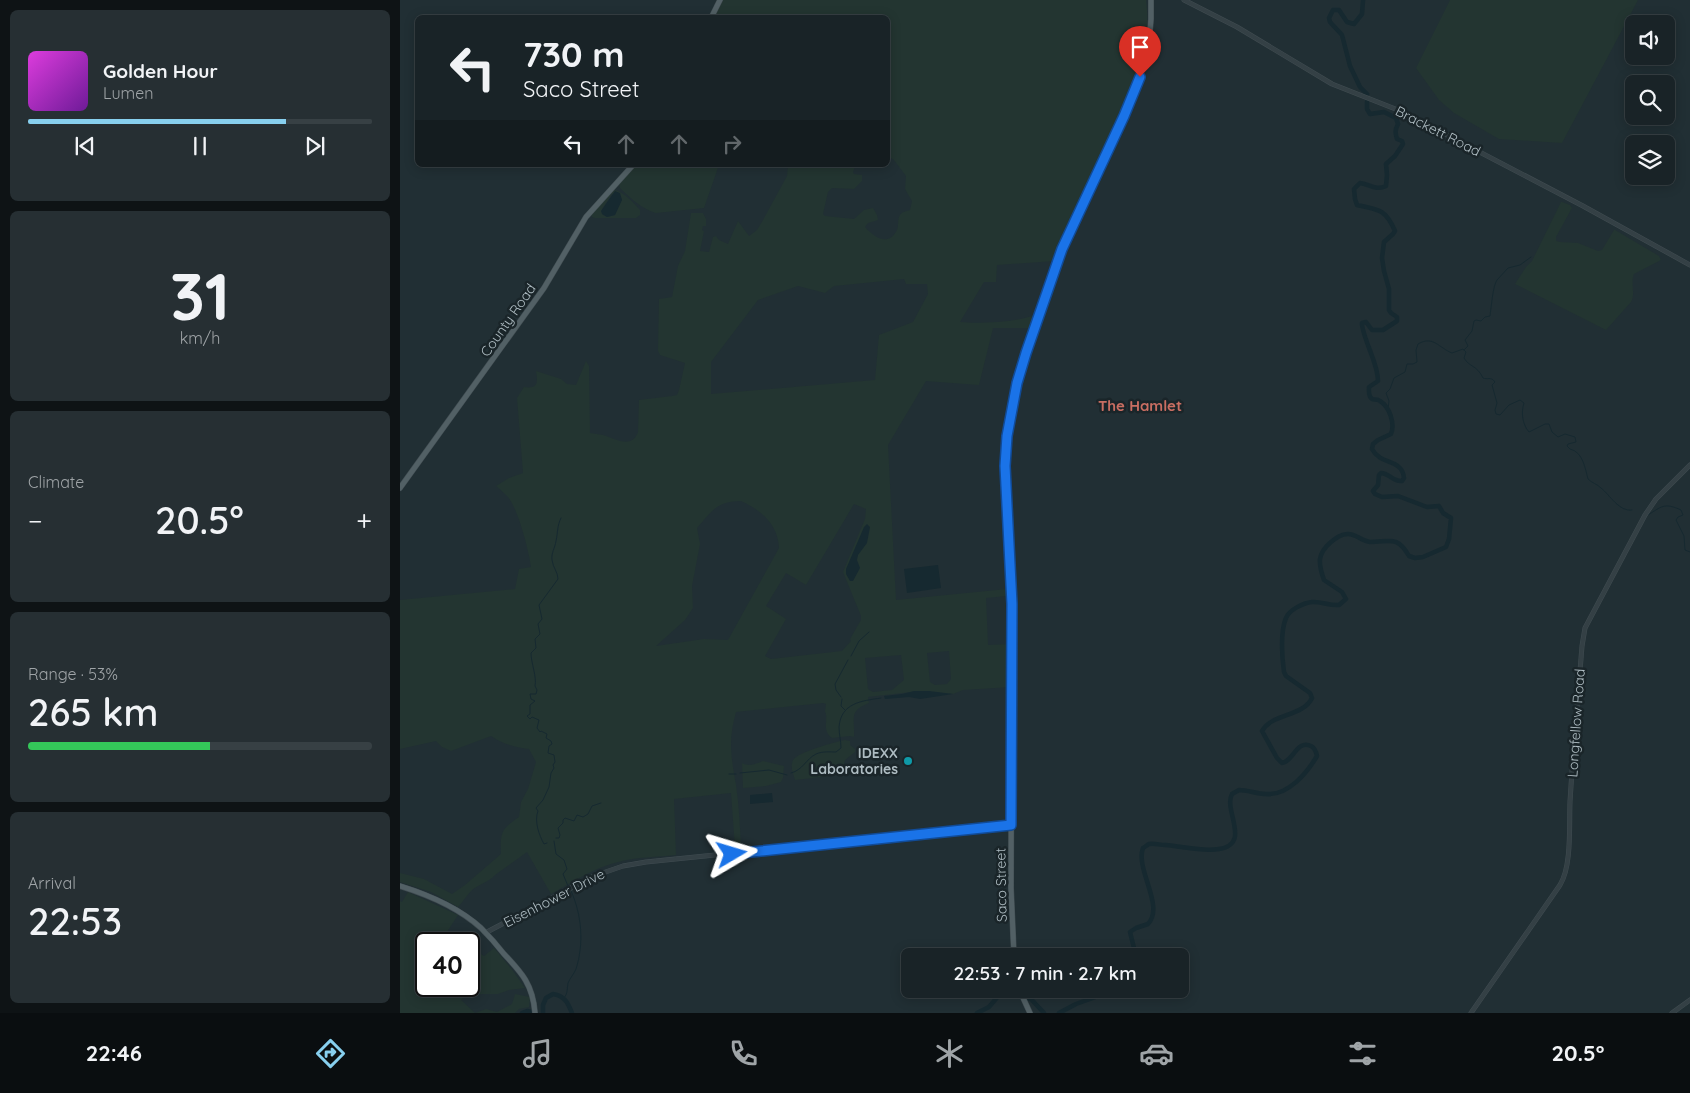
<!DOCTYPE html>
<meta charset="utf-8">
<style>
body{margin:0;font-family:Quicksand,sans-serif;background:#262f33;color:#f1f3f6;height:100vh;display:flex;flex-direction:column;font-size:19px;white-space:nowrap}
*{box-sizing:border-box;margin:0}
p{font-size:16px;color:#9fa4a7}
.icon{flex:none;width:28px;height:28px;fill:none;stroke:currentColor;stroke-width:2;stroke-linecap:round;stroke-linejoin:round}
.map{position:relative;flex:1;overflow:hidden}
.details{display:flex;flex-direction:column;gap:10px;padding:10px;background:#0e1315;width:400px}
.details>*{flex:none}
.hud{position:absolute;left:15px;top:15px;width:475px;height:152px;border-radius:8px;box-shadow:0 2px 12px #0003,0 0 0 1px #374044;background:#192327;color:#f1f3f6;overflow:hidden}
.buttons{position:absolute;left:1225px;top:15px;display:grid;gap:10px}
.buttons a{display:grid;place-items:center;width:50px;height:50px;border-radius:8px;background:#192327;box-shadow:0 2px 12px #0003,0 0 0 1px #374044;font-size:25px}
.speed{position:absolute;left:15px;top:932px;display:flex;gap:10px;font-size:25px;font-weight:700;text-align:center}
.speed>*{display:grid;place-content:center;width:65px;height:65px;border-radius:50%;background:#192327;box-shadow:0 2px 12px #0003,0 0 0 1px #374044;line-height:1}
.speed .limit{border:2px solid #111;border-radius:8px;background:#fff;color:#111}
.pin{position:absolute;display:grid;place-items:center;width:42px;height:42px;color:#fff;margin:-51px -21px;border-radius:50% 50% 50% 0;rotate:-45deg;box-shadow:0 0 5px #0007}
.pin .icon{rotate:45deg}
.me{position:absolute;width:55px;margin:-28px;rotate:83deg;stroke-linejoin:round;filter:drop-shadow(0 0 4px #0008)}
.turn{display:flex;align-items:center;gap:18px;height:105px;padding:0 25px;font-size:22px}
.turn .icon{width:65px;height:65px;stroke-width:2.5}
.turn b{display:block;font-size:35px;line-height:42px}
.lanes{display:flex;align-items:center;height:48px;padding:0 25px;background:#0003;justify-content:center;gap:25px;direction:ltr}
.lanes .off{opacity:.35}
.big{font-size:38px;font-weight:600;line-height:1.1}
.details .tile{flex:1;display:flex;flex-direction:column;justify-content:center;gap:8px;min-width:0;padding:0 18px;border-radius:8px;background:#262f33}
.details .dial{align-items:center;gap:0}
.dial b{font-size:65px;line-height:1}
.song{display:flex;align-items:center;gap:15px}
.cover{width:60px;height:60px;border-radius:8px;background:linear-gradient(135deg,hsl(300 70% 55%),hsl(280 70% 35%))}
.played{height:5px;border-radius:2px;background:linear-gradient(90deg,#87cfee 75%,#374044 75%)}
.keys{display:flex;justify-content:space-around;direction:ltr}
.heat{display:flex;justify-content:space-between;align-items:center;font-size:28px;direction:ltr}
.charge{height:8px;border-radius:4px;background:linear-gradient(90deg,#34c759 53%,#374044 0)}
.trip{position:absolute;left:501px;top:948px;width:288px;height:50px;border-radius:8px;background:#192327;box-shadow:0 2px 12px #0003,0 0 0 1px #374044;font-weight:600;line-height:50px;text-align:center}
.dock{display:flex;height:80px;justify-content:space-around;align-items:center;background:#0a0e10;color:#9fa4a7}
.dock .icon{width:35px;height:35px}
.dock .current{color:#87cfee}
.dock b{font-size:22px;color:#f1f3f6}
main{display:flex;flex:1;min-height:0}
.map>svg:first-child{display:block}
.green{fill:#233531;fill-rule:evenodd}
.water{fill:#162930}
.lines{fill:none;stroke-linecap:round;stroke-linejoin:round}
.stream{stroke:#162930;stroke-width:1}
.river{stroke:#162930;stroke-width:4.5}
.minor-casing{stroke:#404c51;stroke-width:5}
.major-casing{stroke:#404c51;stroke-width:6}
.minor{stroke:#344045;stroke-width:4}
.major{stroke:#526065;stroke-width:5}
.route-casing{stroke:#114b97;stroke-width:12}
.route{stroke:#1a73e8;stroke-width:9}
.culture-dot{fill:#0f9aa8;stroke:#1a2529;stroke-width:2}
.labels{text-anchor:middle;stroke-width:5;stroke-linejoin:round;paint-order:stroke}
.street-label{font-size:14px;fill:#aebcc2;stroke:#1a2529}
.poi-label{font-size:14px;font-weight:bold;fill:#aebcc2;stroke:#1a2529;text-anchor:end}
.neighbourhood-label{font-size:15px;font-weight:bold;fill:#c96e62;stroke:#1a2529}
</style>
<main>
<section class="details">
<div class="tile">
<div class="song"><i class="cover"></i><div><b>Golden Hour</b><p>Lumen</p></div></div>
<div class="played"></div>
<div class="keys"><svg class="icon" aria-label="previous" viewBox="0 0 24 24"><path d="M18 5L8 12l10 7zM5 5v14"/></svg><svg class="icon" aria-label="pause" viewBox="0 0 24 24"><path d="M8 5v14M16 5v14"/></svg><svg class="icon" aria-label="next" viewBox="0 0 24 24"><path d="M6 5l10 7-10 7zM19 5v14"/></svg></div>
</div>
<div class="tile dial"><b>31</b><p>km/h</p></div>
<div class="tile"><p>Climate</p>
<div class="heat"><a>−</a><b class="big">20.5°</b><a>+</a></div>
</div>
<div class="tile"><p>Range · 53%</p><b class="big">265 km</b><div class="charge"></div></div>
<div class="tile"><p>Arrival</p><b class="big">22:53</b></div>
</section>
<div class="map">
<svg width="1290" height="1013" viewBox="0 0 1290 1013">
<rect width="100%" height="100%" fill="#212f34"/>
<!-- green -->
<path class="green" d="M322 0H746C750 31 745 51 736 81L655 261 597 265 596 282H584L560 322C578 324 615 322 632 316L634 319 632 328H593L579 385 526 381 488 445 496 600 607 589V596L586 598 588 645 612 644 611 687 563 690 553 694 520 691 468 697 469 703C448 711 455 718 454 737L450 736 432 738C421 730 429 720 425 711L426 704 423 703 336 712C328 741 331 756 336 785 339 805 340 827 341 847L335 848 331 793 274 799 276 855C257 857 237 857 218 862 194 868 172 882 151 894L127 852 95 875C89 882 79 884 71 891 66 896 63 902 58 907L31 892 0 882V873L24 879 52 894 65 885 101 854C100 833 101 829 119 817L121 802 128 789 136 762 129 749C114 747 103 744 91 736L51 751 42 747 36 741 0 749V600L115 589 119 569 131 567C129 551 118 509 108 497 104 493 100 489 96 486L109 478 123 473 117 398 124 387C138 389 138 383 136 371L161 379 167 384 176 385 186 361 189 366 190 433C194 434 199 434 203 435 214 438 232 450 238 432L239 400 272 396 277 395 279 390 285 363 260 355 258 351 259 299 272 297 278 266 285 251 291 213H303L306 219V226H303L302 230 304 231 300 251 309 252 313 237 316 236 319 240 328 244 338 221 349 236 357 230 363 220 387 176 388 165H456L453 172 454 174 462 175V181L454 189 432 188 428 192 423 214 425 216 454 219 464 210 473 208 477 215 478 220 468 223 465 227C473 236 488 248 497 230 499 226 497 219 500 215 502 212 507 211 510 210L512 201 505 189 506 176 494 160 488 156V18L314 17ZM504 279 506 284H527L528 294 513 322 479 335 475 380 311 394V362L358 300 398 286 425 293 434 286ZM341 501C361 510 378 524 379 548L328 640 304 639 256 646 285 620 293 608 292 586 300 544 297 528C313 510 316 502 341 501ZM454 504 466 509 465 519 443 572 461 616V620L450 639 451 641 442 651 371 659 365 656 386 619 366 606 386 573 406 585ZM549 651 551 679 547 684 535 685 530 682 527 653ZM501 655 504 680 492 690 473 692 468 689 465 658Z
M1050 0H1238L1162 143 1099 139 1054 113 1039 100 1016 68Z
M235 165H319L304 208 256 213C242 209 230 198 220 188L219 183Z
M213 190C222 190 234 203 240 210V215L236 218H195L192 217 191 213ZM212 194 222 199 215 215 207 217 202 214V209Z
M1161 202H1162L1170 205 1172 208 1156 237V241L1160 242 1178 243 1198 251 1202 250 1214 230H1215L1259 256 1261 260 1234 274C1230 283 1236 293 1231 302L1206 330 1115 284 1126 267 1132 261Z
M445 740 450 741V745L455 749V752L445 760 443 769 430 776 395 780C393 773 390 767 393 760 398 752 435 742 445 740Z
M363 761 384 766 383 778 381 782 366 786 343 788 342 763C350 767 355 764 363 761Z
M8 892 58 915 47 932 65 944H26V986H69V946L84 956 94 948 113 971 125 988 109 990 98 994H67L61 1000 75 1013 86 1009 97 1012 112 1004 115 994 130 997 129 1007 119 1009 115 1013H0V901L2 902Z"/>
<!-- water -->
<path class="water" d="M215 191 220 193 222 200 215 215 207 217 202 214 201 211Z
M467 524 470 527 467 543 458 555 457 560 460 568 453 581H450L446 574V569L464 527Z
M538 565 541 588 507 593 504 569Z
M514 691H529L553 694 520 699 509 697 485 699 484 696 502 694Z
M372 793 373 802 350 804V795Z"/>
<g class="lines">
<!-- stream -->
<path class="stream" d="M1064 350 1068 346 1065 340 1072 331 1074 321 1076 320 1081 321 1085 317 1090 316C1091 309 1093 285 1097 280 1101 276 1104 272 1108 268L1120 265 1131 257
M988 409 989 401 986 393 990 389 994 378 1005 372 1007 364H1013L1017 362 1016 350 1018 344C1033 335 1039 348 1052 353L1063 349 1066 352 1064 358C1069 367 1077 365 1083 378 1087 380 1091 376 1095 382L1092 385 1097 403 1095 410 1096 414 1100 415 1109 405 1120 400 1124 403C1121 412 1122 424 1129 432L1145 424H1149L1152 432 1158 437 1165 434 1175 437 1176 442 1168 444 1167 446 1170 449C1183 452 1185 468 1188 479 1192 483 1197 484 1201 488 1210 495 1219 512 1232 510
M1248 515C1261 507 1264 502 1281 510L1283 515 1278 517 1276 520 1284 536 1285 550 1290 552
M451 656 459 641 469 632
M441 697 436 690 435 684 448 660
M442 699 441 706 445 710
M340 773 369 770 387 775
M391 773C403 770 406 759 416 754 423 751 430 752 436 752L441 748C441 741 439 734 439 727 441 703 461 701 481 698
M329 774H336
M156 838H159L160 835 158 828 163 823V820L165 818 174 821 177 815 183 817 188 814 192 806 201 803
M154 841 156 854 164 860 167 869 163 874 168 886
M147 843 144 844C139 835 134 821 138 811L136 808 143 800 149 787 151 773 154 768 153 765 155 762 154 755 148 753 149 746 152 744 151 741 146 738 147 734 141 731 140 732 137 728 139 720 132 717 130 719 127 716 130 714V705L135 701 131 699 130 694H136L137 690 135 686C137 677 131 663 131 653L136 648 135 639 140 634 138 624 142 619 139 605 158 579C158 572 153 568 152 560 151 553 155 548 156 541 158 532 157 526 161 518
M164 998C168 993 167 989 168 983 170 978 174 974 176 969 184 944 182 915 171 891"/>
<!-- river -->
<path class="river" d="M963 0 962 14 954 24 947 22 939 10H933L929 18 930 22 942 35 950 66 960 87 967 94
M736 956 730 932 736 928 748 924C765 906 735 869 743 848 745 847 747 845 749 844 754 843 760 845 765 845 782 846 801 852 819 849 852 844 823 810 832 794L839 790C848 790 857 794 866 794 888 796 907 773 917 756 916 751 915 748 911 746 897 739 893 762 882 763L877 758 862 731C872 713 903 717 912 698L910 693 886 676 884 672C882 658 880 632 886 618 889 610 903 603 912 602 921 601 929 606 939 605L946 599 942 592 924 580C918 563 917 554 931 542 936 538 941 534 948 534 956 534 962 541 970 542 990 542 997 535 1009 556L1015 558 1023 557 1046 547 1049 539 1051 518 1043 513 1039 506 1027 507 998 496 982 497 975 494 973 491 978 485 979 475 981 473C989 473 993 482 1002 481L1004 478C1002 458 981 466 972 449L973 444 978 440 991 434C995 424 990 407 980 401 977 399 974 400 972 399 968 396 969 390 969 387L978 381C978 363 965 344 962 325V323L966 322 972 330H983L997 321V317L991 313 989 310V289L984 271 982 258 984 242 993 234 995 231C985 208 978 210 957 205L955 199 954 189 960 183C969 184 976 191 986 186L987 175 986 164 995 156 1003 144 1002 141 997 139C995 133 995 130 998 124L996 118 984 112 970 114 967 109V102
M627 998 631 999 644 1013
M122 1013 127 1011 136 1013
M143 1013V1005L146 998 153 994C165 996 168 1003 172 1013
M577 1013 589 1007 600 994 615 995
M659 1013 676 1004 718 989"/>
<defs>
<path id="minor" d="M784 0 837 27 932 84 1003 112 1183 206 1290 265
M85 933 194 876 223 866 246 862 611 825
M1071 1013 1160 885C1172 866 1169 825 1170 802 1173 750 1178 698 1182 646L1185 628 1245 515 1256 499 1290 465
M1272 1013 1290 1000"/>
<path id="major" d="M311 18 320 0
M0 488 144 288 186 217 233 165
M0 886C29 895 58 907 81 928 89 936 97 945 104 954 122 973 133 985 135 1013
M614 956 611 888 612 604 605 466 607 436 617 383 626 353 662 249 724 116 738 83 749 43 751 19V0
M619 989 630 1013"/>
</defs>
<!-- minor casing -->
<use href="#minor" class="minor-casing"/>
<!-- major casing -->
<use href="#major" class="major-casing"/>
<!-- minor -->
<use href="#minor" class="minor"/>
<!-- major -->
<use href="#major" class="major"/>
</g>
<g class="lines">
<defs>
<path id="route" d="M332 854 611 825 612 604 605 466 607 436 617 383 626 353 662 249 724 116 740 77"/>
</defs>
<!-- route casing -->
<use href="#route" class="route-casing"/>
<!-- route -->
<use href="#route" class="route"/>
</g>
<!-- markers -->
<circle class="culture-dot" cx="508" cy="761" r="5"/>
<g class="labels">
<!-- street labels -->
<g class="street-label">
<text transform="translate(1038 131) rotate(27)" y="5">Brackett Road</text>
<text transform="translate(108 320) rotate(-55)" y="5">County Road</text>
<text transform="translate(1176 723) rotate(-86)" y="5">Longfellow Road</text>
<text transform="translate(601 885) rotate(-91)" y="5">Saco Street</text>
<text transform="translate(154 898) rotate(-27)" y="5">Eisenhower Drive</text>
</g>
<!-- poi labels -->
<g class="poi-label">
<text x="498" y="758">IDEXX<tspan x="498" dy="16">Laboratories</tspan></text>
</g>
<!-- neighbourhood labels -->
<g class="neighbourhood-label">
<text x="740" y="411">The Hamlet</text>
</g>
</g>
</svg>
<div class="buttons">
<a><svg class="icon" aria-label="sound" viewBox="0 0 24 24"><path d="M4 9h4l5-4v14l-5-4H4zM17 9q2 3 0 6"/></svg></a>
<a><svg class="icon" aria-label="search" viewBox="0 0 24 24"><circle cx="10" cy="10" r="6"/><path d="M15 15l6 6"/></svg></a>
<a><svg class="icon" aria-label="layers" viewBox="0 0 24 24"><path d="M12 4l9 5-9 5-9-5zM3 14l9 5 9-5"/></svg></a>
</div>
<div class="speed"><div class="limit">40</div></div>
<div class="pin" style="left:740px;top:77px;background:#d93025"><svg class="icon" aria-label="arrive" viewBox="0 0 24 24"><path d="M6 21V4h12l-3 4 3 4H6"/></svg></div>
<svg class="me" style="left:332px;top:854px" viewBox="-20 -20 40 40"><path d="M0-17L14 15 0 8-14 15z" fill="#1a73e8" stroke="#fff" stroke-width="4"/></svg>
<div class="trip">22:53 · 7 min · 2.7 km</div>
<div class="hud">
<div class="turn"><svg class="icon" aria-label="left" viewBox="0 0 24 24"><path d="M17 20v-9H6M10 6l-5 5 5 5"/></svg><div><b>730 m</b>Saco Street</div></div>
<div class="lanes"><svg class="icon" aria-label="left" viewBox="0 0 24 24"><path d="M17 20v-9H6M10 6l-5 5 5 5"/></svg><svg class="icon off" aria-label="ahead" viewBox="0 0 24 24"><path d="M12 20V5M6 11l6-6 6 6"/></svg><svg class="icon off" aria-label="ahead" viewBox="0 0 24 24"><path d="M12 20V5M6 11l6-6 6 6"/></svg><svg class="icon off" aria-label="right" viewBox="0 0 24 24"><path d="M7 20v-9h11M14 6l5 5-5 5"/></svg></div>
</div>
</div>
</main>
<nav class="dock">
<b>22:46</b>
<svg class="icon current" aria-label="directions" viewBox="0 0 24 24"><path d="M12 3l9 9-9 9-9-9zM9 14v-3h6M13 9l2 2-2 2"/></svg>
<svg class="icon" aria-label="music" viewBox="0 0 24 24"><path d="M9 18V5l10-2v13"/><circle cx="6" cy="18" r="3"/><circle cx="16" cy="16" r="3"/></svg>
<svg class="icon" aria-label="phone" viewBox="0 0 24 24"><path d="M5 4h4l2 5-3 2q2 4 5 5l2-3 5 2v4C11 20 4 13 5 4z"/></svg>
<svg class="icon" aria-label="climate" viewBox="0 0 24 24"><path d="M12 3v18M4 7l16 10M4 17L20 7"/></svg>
<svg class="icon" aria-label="car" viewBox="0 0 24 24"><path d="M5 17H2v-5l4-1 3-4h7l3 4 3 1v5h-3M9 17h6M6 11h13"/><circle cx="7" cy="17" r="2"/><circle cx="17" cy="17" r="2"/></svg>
<svg class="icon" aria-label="filters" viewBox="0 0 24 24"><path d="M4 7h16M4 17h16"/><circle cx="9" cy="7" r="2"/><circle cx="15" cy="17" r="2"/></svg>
<b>20.5°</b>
</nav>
